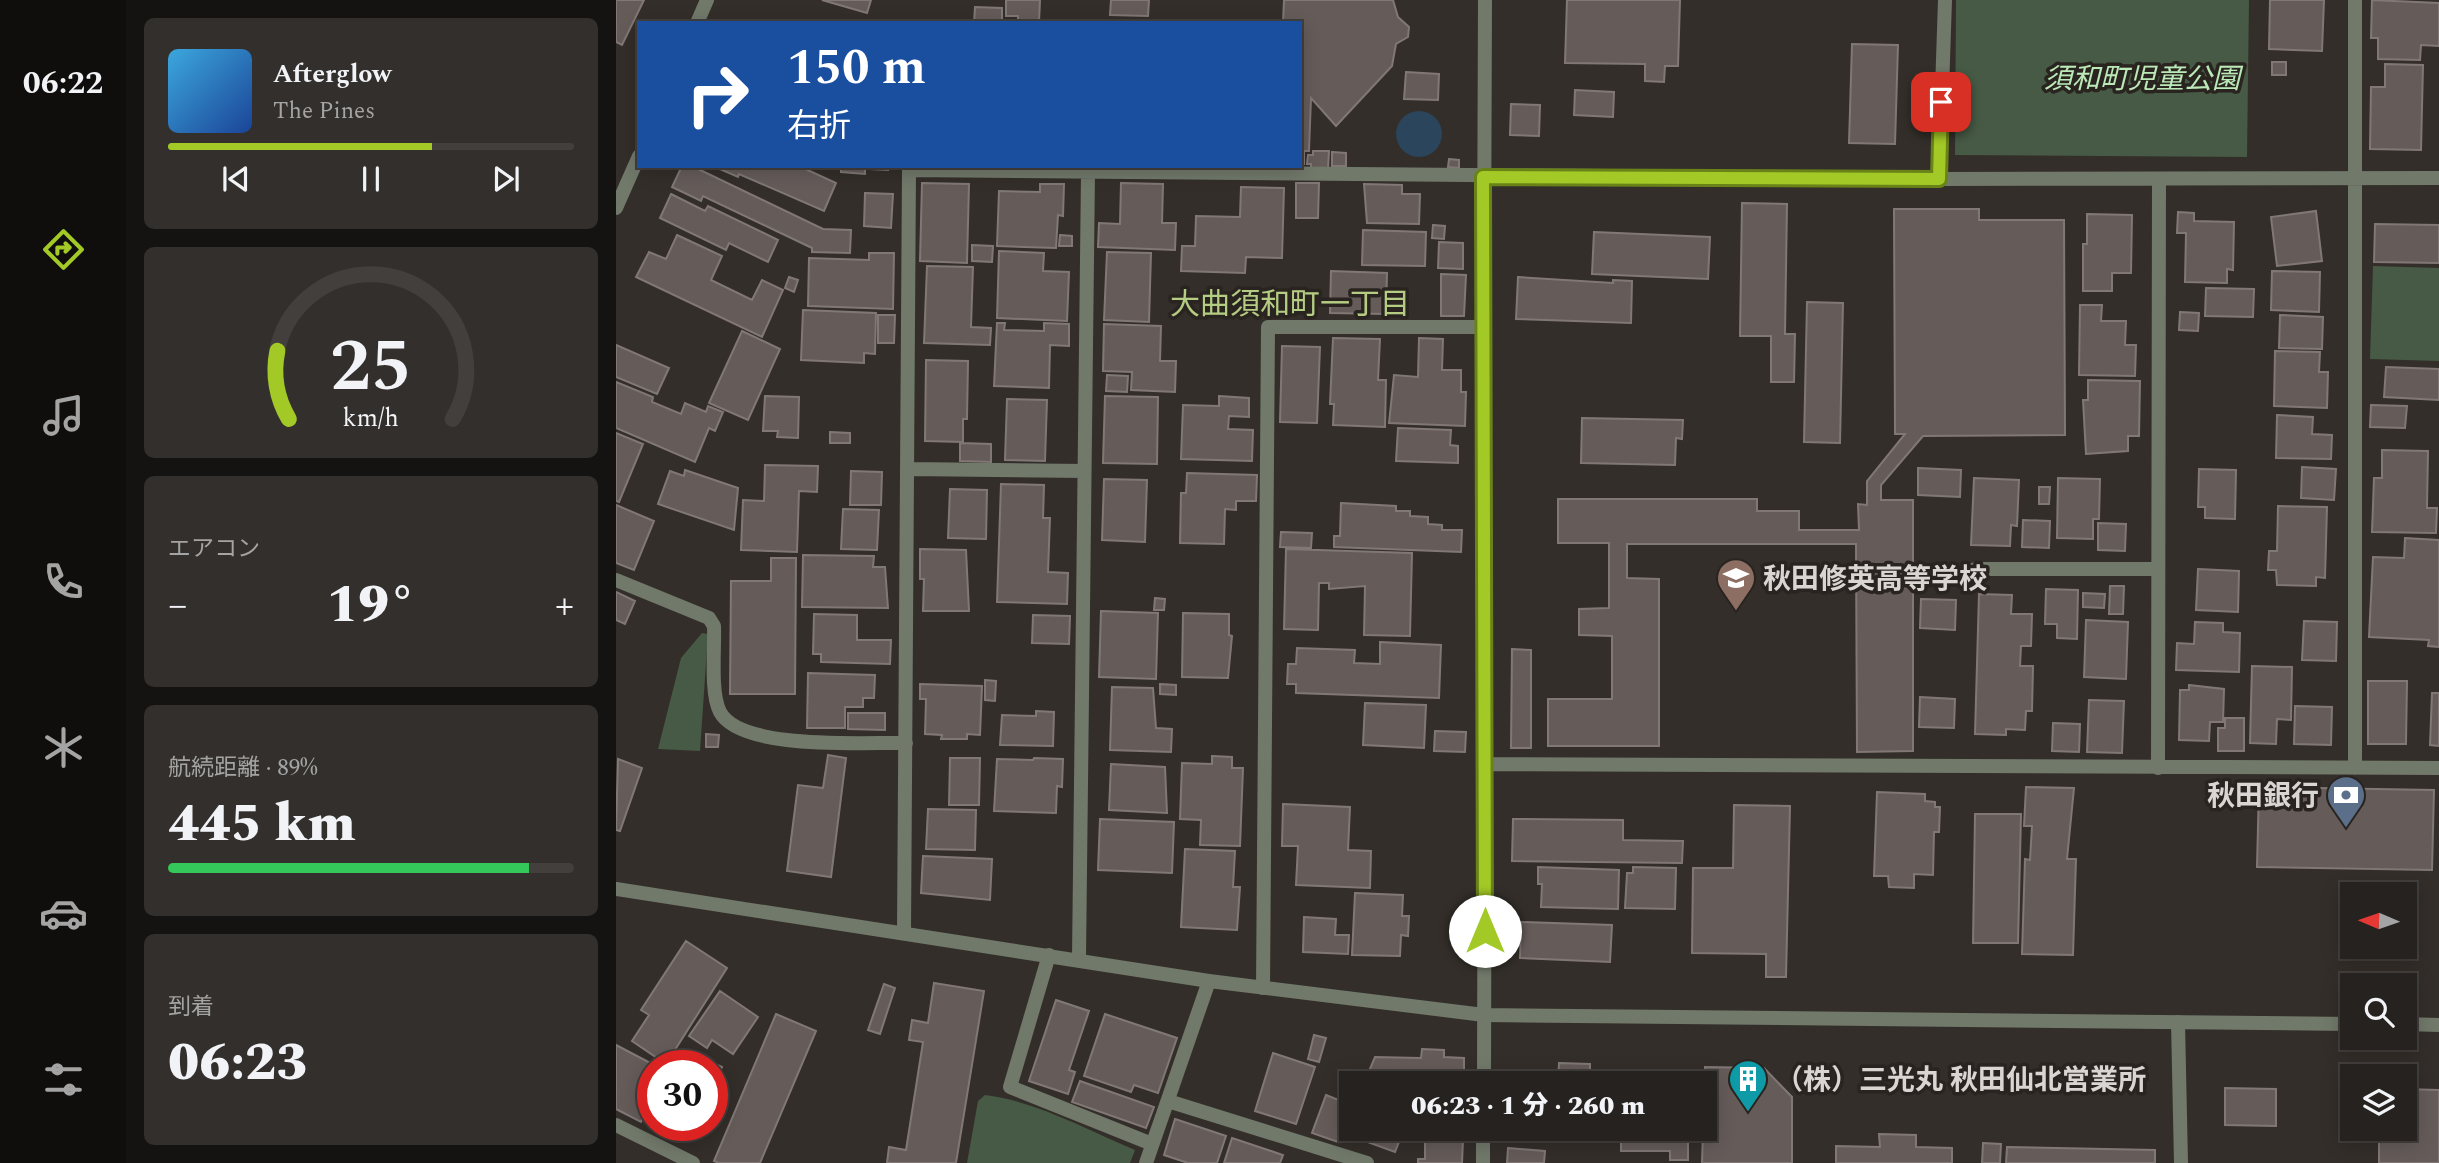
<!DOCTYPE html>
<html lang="ja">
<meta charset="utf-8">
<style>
body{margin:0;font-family:Spectral,"Noto Sans JP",serif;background:#322f2c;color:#f1f3f6;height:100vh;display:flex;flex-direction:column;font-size:26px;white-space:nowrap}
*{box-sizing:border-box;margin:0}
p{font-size:23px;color:#a4a4a4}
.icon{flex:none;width:38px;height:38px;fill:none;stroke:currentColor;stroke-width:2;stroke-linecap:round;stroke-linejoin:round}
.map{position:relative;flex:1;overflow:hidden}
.drawer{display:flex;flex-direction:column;gap:18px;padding:18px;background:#151311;width:490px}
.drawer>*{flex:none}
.banner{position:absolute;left:21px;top:21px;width:665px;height:147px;border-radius:0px;box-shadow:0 4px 18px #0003,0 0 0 2px #423f3d;background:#1a4fa0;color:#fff;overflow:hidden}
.needle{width:46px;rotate:272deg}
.controls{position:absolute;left:1724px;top:882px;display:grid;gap:14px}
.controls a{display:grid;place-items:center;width:77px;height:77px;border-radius:0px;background:#26221f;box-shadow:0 4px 18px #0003,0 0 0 2px #423f3d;font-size:35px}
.speed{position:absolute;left:21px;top:1050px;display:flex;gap:14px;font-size:35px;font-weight:700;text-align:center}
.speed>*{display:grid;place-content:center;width:91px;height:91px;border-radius:50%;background:#26221f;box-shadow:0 4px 18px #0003,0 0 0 2px #423f3d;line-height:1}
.speed .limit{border:10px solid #d22;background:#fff;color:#111}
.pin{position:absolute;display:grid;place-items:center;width:60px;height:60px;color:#fff;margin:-30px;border-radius:14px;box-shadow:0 4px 10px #0006}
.me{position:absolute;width:77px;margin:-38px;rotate:0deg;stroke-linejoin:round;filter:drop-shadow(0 0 5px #0008)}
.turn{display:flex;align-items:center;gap:24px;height:147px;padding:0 35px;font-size:32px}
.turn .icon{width:91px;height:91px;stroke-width:2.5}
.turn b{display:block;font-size:49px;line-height:60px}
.big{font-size:52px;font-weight:800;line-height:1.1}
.drawer .widget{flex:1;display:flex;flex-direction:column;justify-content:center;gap:10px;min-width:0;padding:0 24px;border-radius:10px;background:#322f2c}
.drawer .dial{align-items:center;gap:0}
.dial svg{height:182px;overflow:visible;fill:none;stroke:#423f3d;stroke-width:7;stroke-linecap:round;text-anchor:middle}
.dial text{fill:#f1f3f6;stroke:none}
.song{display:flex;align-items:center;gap:21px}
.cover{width:84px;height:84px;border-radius:10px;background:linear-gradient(135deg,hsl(200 70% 55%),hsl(220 70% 35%))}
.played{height:7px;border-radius:4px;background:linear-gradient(90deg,#a3c926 65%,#423f3d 65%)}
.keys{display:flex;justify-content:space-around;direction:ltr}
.heat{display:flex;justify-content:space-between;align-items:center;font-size:38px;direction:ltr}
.charge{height:10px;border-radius:5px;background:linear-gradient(90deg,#34c759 89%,#423f3d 0)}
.trip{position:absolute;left:723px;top:1071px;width:378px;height:70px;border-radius:0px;background:#26221f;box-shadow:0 4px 18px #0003,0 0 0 2px #423f3d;font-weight:800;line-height:70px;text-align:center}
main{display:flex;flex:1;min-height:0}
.tabs{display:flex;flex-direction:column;width:126px;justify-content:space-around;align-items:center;background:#0f0e0c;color:#a4a4a4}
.tabs .icon{width:49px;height:49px}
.tabs .selected{color:#a3c926}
.tabs b{font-size:32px;color:#f1f3f6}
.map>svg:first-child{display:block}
.green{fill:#465a45}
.water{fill:#2b455c}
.building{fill:#655c5a;stroke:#817876;stroke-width:2}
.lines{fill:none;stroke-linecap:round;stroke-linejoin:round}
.minor{stroke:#71796b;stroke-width:14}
.tertiary{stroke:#71796b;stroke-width:14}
.route-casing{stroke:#6a8319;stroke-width:18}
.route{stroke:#a3c926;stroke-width:12}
.labels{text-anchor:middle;stroke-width:7;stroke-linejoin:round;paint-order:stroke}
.park-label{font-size:28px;font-style:italic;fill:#bbe9b8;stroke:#29241f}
.poi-label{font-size:28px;font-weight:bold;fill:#d8d5d2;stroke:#29241f;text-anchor:start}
.neighbourhood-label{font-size:30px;fill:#b5cc83;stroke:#29241f}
</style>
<main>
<nav class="tabs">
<b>06:22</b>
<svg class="icon selected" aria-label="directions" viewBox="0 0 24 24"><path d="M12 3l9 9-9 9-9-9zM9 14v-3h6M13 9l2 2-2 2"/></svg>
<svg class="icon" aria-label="music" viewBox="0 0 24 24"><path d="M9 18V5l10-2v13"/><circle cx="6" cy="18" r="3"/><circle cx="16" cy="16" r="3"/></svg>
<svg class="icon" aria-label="phone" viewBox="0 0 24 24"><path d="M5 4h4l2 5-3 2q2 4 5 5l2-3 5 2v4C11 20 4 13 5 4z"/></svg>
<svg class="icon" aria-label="climate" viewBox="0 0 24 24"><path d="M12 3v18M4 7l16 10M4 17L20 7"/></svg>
<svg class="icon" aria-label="car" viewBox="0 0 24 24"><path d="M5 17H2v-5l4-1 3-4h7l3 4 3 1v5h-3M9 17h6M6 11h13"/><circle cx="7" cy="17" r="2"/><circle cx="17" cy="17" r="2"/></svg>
<svg class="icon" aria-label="filters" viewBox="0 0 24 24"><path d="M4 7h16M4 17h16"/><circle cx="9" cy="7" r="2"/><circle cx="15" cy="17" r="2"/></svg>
</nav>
<section class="drawer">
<div class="widget">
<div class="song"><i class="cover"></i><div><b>Afterglow</b><p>The Pines</p></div></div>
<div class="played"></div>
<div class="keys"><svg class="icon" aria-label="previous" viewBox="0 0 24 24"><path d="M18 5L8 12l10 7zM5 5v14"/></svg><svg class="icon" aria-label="pause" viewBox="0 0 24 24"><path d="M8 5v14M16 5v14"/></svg><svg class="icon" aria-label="next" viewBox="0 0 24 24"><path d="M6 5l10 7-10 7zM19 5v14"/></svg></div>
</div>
<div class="widget dial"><svg viewBox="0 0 100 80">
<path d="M14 69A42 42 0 1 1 86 69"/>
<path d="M14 69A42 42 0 0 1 9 39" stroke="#a3c926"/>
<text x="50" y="56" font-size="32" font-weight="700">25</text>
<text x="50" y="72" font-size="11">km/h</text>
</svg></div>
<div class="widget"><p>エアコン</p>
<div class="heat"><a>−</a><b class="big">19°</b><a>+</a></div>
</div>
<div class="widget"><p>航続距離 · 89%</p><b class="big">445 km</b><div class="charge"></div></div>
<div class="widget"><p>到着</p><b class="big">06:23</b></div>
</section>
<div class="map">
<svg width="1823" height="1163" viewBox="0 0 1823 1163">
<rect width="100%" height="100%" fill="#332e29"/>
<!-- green -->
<path class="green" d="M1340 0H1633L1631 157 1339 155Z
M1757 266 1823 268V361L1754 359Z
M86 633 92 634 84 751 42 749 65 658Z
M369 1095C420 1101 471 1130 519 1150L514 1163H351L362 1101Z"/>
<!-- water -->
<path class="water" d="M780 134a23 23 0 1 1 46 0a23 23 0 1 1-46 0Z"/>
<!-- building -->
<path class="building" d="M0 0H28L6 45 0 42Z
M206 0H255L251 13Z
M390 0H424L423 23H402V16H390Z
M495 0H533L532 16 494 15Z
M668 0H777L782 17 793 27 792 37 780 44 776 66 720 126 695 98 693 151H688V164H684V23H667Z
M951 0H1064L1062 66H1049L1048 82 1029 81V64L949 63Z
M1654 0H1708L1706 51 1653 49Z
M1756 0 1823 3V46L1805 45 1804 60 1762 59V38H1755Z
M359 7 386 8V23H358Z
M467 21 508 22V23H467Z
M1236 44 1282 45 1279 144 1233 143Z
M1656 62H1670V75H1656Z
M1769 64 1807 65 1805 150 1754 149 1755 87H1769Z
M790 72 823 74 822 100 788 99Z
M959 90 998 92 997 117 958 115Z
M895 104 924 105 923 136 894 135Z
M697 151H713L712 169 695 168V164H691L692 155H697Z
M716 152 730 153V166H716Z
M833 159 843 160V168L832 167Z
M66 166H76L207 229 235 230 234 253 196 252V248L87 196 85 201 56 187Z
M97 166H183L220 183 208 211 123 174 122 177Z
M225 166H249V174L225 172Z
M254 166H272V170L254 169Z
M306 183 353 184 351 263 304 261Z
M505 183 547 184 546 223H560L559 250 482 247 483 223 504 224Z
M680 183H703L702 218H680Z
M424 184H448L447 216 442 215 440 248 381 246 383 191 424 192Z
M748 184 786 185V194H804L803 224 751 223Z
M625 187 668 188 666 258 630 257 629 273 565 271 566 246H579L580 216 624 217Z
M249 193 277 194 275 228 248 226Z
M55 194 89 211 92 206 162 240 152 262 113 243 110 250 44 218Z
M1126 203 1171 204 1169 334H1179L1178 382H1155V336H1124Z
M1278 209H1363V220H1448L1449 435 1307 436 1265 485V500H1297V751L1241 752 1240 544H1011V578L1043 579V746H932V699H996V636L963 635V609L993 608V543H942V499H1141V511H1183V530H1243L1242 504 1251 505V481L1289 434H1279Z
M1700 211 1706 261 1661 266 1655 217Z
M1562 212 1578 213V221L1618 222 1617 270 1611 269V283L1569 282 1570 233H1561Z
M1471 214 1516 215 1515 273H1496V291H1467V244H1471Z
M1759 224 1823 225V263L1758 262Z
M817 225 829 226 828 239 816 238Z
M747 230 810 232 809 266 746 265Z
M978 232 1094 237 1092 279 976 274Z
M61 235 106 256 95 280 136 300 146 280 167 290 146 337 20 277 33 252 50 259Z
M444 235 456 236V246H443Z
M823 242 847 243V269L822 268Z
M356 245 377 246 376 262 356 261Z
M383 251 428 253 427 271 453 272 451 321 381 318Z
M491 252 535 253 533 322 488 320Z
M253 253H278L277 309 192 306 193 258 253 260Z
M311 266 357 267 355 327 375 328 374 345 308 343Z
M715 271 771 273 770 314 714 313Z
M1656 271 1704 272 1703 312 1655 310Z
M825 274 850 275 848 316H825Z
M173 277 182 280 178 292 169 288Z
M902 277 997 283V280L1016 281 1015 323 900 319Z
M1590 288 1638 289 1637 317 1589 316Z
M1191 302 1227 303 1224 443 1188 442Z
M1464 305H1486L1485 321H1510L1509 345H1520L1519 376 1463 375Z
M187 310 260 313 259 354 248 353V363L185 360Z
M1564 312 1583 313 1582 331 1563 330Z
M262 315H279L278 343H262Z
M1664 315 1707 317 1706 349 1663 348Z
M381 323H389L388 330 428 331V323L453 324V346L434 345 433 388 378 386Z
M488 324 545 326 544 361H560L559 392 515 390 516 372 487 371Z
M126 331 164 349 132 420 93 403Z
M717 338 764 339 762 380H770L769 427 717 425 718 404H714Z
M803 338 827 339 826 370H845V392H850L849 426 773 423 778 375 802 377Z
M0 345 53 368 41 394 0 377Z
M666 346 704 347 701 423 664 422Z
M1659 351 1704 352 1703 372H1712L1711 408 1658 406Z
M310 360 352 361 351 419H347V442L309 441Z
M1770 367 1823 369V400L1768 397Z
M491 375 512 376 511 392 490 391Z
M1472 380 1524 381 1523 436H1512V451L1470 454 1467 400H1472Z
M0 382 37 397 36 402 65 414 69 403 90 412 92 406 107 412 99 431 93 428 79 462 0 428Z
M149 396 183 397 182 438 161 437 162 431H147Z
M489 396 542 397 541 464 487 463Z
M603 396 633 398V417L613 416 612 429 637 430 636 461 565 459 567 405 603 406Z
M391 399 431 400 429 461 389 460Z
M1755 405 1791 406 1789 428 1754 427Z
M1661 415 1697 417 1696 434 1716 435 1715 459 1660 458Z
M966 418 1067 420 1066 439 1060 438 1059 465 965 463Z
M782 428 835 430 834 445 842 446V463L780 461Z
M214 432 234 433V443H214Z
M0 433 27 444 3 502 0 501Z
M344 443 375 444V462L344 461Z
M1766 450 1812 451 1811 508H1821L1820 533 1756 532 1758 478H1766Z
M149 465 202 466 201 492 183 491 181 552 125 550 127 500 148 501Z
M1686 467 1720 469 1718 500 1685 498Z
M1302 468 1345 470 1344 497 1302 495Z
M1583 469 1620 470 1619 519 1589 518V507H1582Z
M69 470 122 488 118 530 42 504 54 471 68 476Z
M235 471 266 472 265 505H234Z
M571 473 641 475 640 501H620V510L609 509 608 544 564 543 565 493H570Z
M1358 478 1403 480 1401 526 1395 525 1394 546 1355 545Z
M1442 478 1484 479 1483 519H1477V539L1441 538Z
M488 479 531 480 529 542 486 540Z
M385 484 428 485 427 518H434L432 572 452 573 451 604 381 602Z
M1423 487H1434L1433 504H1423Z
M334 489 371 490 370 539 332 538Z
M725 503 780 506V511H794V516L812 517V524L826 525V530H846L845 552 718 547V536H724Z
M0 505 38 521 18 570 0 563Z
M1662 506 1711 507 1709 578 1700 577V586L1661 585 1660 570H1652L1653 551H1661Z
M227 509 263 510 261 550 225 549Z
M1407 520 1434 521 1433 548 1406 547Z
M1482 523 1510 524 1509 551 1482 550Z
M665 532 696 533 695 548 664 547Z
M1789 538 1823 540V647L1812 646 1813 640 1753 637 1757 557 1788 558Z
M304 549 350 550 353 611H307L308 579H304Z
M670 549 796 553 794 636 748 635 749 586 713 589V583H703L702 630 668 629Z
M187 555 258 556 257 567H269L272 608 186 607Z
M155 558H180L179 694H114L115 581H155Z
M1582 569 1623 571 1622 612 1580 610Z
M1494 586H1508L1507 614H1493Z
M1430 589 1462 590 1461 639 1441 638V624H1429Z
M0 592 19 601 9 624 0 620Z
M1467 593 1489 594 1488 608 1467 607Z
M1363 594 1396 595 1395 614H1416L1415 646H1405L1404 666H1417L1416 711H1410L1409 730 1390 729V735L1359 734Z
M539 598 549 599 548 610H538Z
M1305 599 1340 600 1339 630 1304 628Z
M485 611 542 613 540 679 483 677Z
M567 613 613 614V635L616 636 612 678 566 677Z
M198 614 241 615V640H275L274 664 205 662V654H197Z
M417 615 454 616 453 644 416 643Z
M1470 620 1512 622 1510 679 1468 677Z
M1688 621 1721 622 1720 661 1686 660Z
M1579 622 1607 623V632L1624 633 1623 672 1560 670 1561 643 1578 644Z
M764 642 825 645 823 698 680 693V684H671L672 664H680L681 648 739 650 738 663 764 664Z
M896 649 915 650V748H895Z
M1636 666 1676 667 1675 720 1661 719 1660 744 1634 743Z
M192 673 259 675 258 698H247V707H229V728H191Z
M369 680 380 681 379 701 369 700Z
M1752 681H1791L1790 744H1752Z
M304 684 366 686 364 735 351 734V739H325L326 735 309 734 310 699H304Z
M544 684 560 685V695L544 694Z
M1573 685 1608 689 1607 722H1594L1593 741 1563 740 1564 690H1573Z
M496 687 537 688 540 728 556 729 555 752 494 750Z
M1816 693H1823V746L1814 745Z
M1304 697 1339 699 1338 728 1303 727Z
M1473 700 1508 701 1506 753 1471 752Z
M749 703 810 705 808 748 747 745Z
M1679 706 1716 707 1715 745 1678 744Z
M420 711 438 712 437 746 384 745 386 715 420 716Z
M232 713H269V730L232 729Z
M1609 718H1628V751H1602V728H1609Z
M1437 723 1464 724 1463 752 1436 751Z
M819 731 850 732 849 752 818 751Z
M90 734 103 735 102 747H90Z
M212 755 230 758 215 877 171 871 182 785 207 788Z
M596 756 616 757V768H627L624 846 584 845 585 820 564 819 566 763 596 764Z
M334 758H364L363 805H333Z
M418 758 447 759 446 787 441 786 440 813 378 811 381 759 417 760Z
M2 759 26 768 4 831 0 830Z
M495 764 549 767 551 813 493 810Z
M1410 787 1458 788 1451 859H1460L1457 955 1406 954 1409 859 1414 860 1416 826H1408Z
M1643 787 1818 790 1816 870 1641 867Z
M1261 792 1309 794V801L1319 802V807H1324L1323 832H1318L1317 875 1298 874V888L1273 887 1272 876H1258Z
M667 804 734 807 732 850 755 851 754 888 680 885 682 846H666Z
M1118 805 1174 806 1170 977H1150V954L1076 953 1077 868H1117Z
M312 809 360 810 359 850 310 849Z
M1359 814H1405L1402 943H1357Z
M484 819 558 822 556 873 482 870Z
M897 819 1007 820V840L1067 841 1066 863 896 861Z
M569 849 619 851 617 887H624L621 930 565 927Z
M307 856 376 859 374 900 305 893Z
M922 867 1003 870 1002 909 925 907 926 884H922Z
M1017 867 1060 868 1059 909 1009 908 1011 873H1017Z
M739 893 787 895 786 916H793L792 936 785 935 784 956 736 955Z
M688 917 720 919 719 935H733L732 954 687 952Z
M905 922 996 925 994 962 904 958Z
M70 941 111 968 50 1064 16 1041 33 1015 25 1010Z
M318 983 368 991 340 1163H271L273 1147 290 1150 307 1042 293 1040 296 1020 312 1023Z
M268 984 279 988 264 1034 252 1030Z
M104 991 142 1017 117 1054 96 1040 91 1048 73 1036Z
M440 1000 473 1011 453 1070 459 1072 452 1094 413 1081Z
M160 1014 200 1031 144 1163H103L98 1161Z
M489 1014 561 1038 542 1093 518 1085 515 1092 468 1076Z
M698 1035 710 1038 703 1062 692 1059Z
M0 1045 40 1066H37V1098L25 1122 0 1109Z
M806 1049 828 1050V1057L848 1058V1083H748L759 1057 805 1058Z
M75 1053 106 1067 96 1089V1066H69Z
M657 1053 699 1067 680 1124 639 1111Z
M943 1063 974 1064V1083H942Z
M1089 1067 1148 1068 1176 1097V1163H1086Z
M464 1081 538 1107 530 1128 456 1102Z
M1609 1088 1660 1089V1126L1609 1125Z
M1788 1089 1823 1090V1163H1763V1129H1788Z
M710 1095 735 1105 722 1142 696 1133Z
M37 1117V1125H66L60 1138 33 1125Z
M559 1119 610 1136 601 1163H572L548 1155Z
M735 1127V1129H788L779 1152 732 1135Z
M897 1129H921L920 1139 897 1138Z
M925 1129H1072V1160H1054V1151H1005V1142L925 1140Z
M1263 1134 1300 1135V1147L1336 1148V1163H1220V1146L1264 1147Z
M616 1138 667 1155 664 1163H608Z
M809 1139 847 1140 846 1163H802V1159H809Z
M1367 1143 1385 1144 1384 1163H1366Z
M1391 1147 1539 1150V1163H1390Z
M892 1148 929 1151 928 1163H891Z"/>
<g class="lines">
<!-- minor -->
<path class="minor" d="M1739 0V768
M1323 179 1329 0
M291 469 468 471
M1359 569H1542
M0 580 93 618 98 626C99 648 94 693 104 712 125 751 249 742 290 743
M870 764 1823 768
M1542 768 1543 180
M288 932 293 170 1323 179 1823 178
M433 955 394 1087 536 1144
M463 958 472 172
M647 988 652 327H866
M1562 1022 1565 1163
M868 1083C870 722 866 361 869 0
M552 1101 751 1163
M0 1125 77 1163
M530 1163 593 981
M867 1163V1129"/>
<!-- tertiary -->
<path class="tertiary" d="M81 23 91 0
M0 208 23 156
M0 889 593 981 868 1015 1736 1024
M1788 1024 1823 1025"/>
</g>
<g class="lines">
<defs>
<path id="route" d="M869 931 867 177 1323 179 1325 102"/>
</defs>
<!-- route casing -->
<use href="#route" class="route-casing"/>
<!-- route -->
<use href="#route" class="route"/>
</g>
<!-- icons -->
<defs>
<symbol id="school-pin" viewBox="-11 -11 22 30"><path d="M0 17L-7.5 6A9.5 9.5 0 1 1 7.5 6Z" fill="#8d6e63" stroke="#29241f"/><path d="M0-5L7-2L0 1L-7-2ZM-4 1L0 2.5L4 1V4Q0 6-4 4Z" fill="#fff"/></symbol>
<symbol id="bank-pin" viewBox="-11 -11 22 30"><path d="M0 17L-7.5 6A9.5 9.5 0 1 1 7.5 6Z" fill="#5c6f8a" stroke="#29241f"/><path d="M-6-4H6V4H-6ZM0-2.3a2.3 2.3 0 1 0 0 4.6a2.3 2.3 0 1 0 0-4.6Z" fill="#fff"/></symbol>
<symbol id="building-pin" viewBox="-11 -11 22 30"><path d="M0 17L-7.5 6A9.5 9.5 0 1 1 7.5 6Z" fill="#0f9aa8" stroke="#29241f"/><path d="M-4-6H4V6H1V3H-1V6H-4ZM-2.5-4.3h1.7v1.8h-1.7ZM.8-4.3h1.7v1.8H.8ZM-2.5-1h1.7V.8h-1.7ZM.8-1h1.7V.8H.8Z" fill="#fff"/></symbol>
</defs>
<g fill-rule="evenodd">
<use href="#school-pin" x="1098" y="556" width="44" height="60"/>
<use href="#bank-pin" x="1708" y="773" width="44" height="60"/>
<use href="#building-pin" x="1110" y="1057" width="44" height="60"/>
</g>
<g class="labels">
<!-- park labels -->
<g class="park-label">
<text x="1526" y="88">須和町児童公園</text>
</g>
<!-- poi labels -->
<g class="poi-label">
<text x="1147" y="588">秋田修英高等学校</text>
<text x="1703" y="805" text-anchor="end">秋田銀行</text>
<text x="1159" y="1089">（株）三光丸 秋田仙北営業所</text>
</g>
<!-- neighbourhood labels -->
<g class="neighbourhood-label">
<text x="674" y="314">大曲須和町一丁目</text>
</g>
</g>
</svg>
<div class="controls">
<a><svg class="needle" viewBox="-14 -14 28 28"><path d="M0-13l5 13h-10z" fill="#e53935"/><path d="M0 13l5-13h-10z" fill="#a4a4a4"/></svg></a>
<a><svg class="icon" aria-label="search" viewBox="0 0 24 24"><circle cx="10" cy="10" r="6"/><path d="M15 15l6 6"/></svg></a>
<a><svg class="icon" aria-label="layers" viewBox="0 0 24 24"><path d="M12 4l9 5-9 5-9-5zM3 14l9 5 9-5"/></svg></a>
</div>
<div class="speed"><div class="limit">30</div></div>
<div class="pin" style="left:1325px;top:102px;background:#d93025"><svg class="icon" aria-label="arrive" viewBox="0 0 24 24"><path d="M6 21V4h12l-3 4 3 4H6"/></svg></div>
<svg class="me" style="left:869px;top:931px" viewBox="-20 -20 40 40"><circle r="19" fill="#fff"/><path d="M0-13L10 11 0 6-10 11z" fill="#a3c926"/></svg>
<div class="trip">06:23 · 1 分 · 260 m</div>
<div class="banner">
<div class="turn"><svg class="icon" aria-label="right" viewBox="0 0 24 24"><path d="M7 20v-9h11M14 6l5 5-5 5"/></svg><div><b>150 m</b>右折</div></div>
</div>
</div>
</main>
